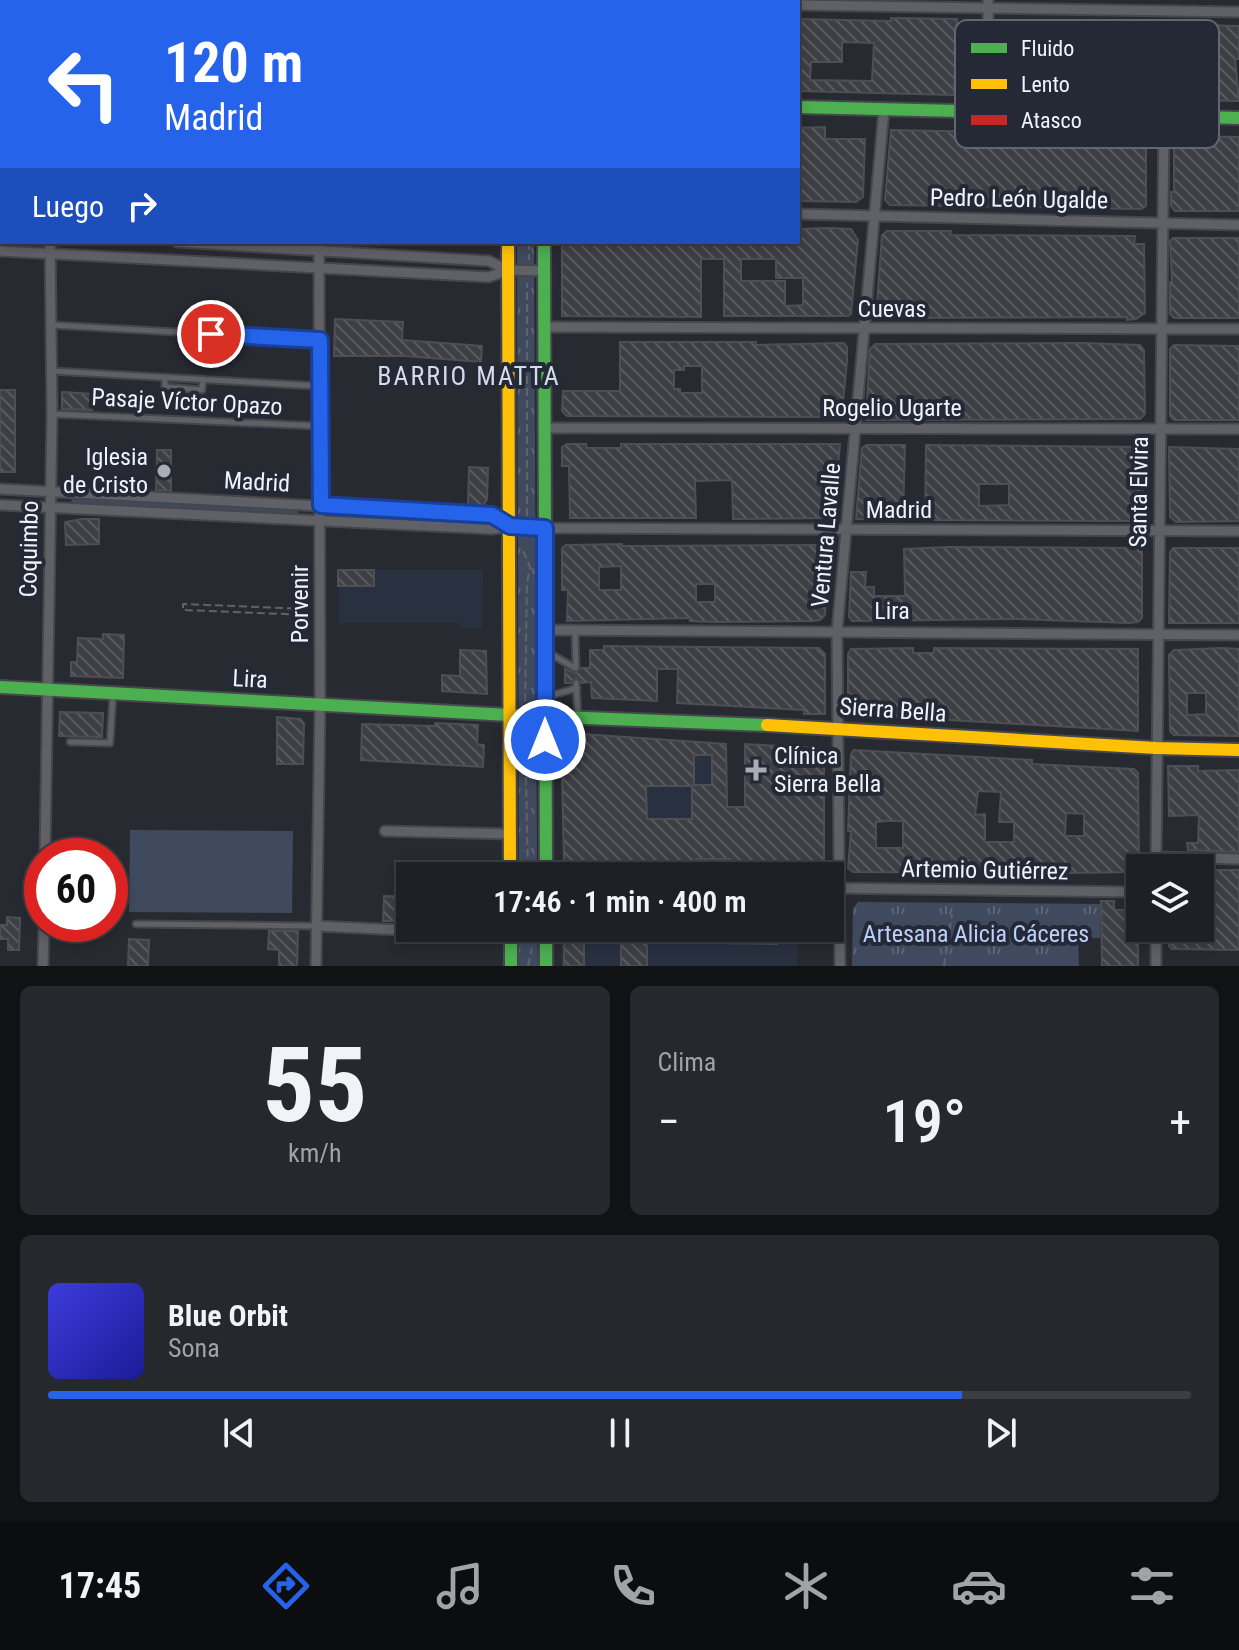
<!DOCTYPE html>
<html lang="es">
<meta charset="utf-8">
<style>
body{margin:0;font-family:"Roboto Condensed",sans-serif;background:#26282d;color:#f1f3f6;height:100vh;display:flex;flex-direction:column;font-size:30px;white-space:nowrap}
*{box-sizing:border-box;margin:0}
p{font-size:26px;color:#a1a3a7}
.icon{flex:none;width:44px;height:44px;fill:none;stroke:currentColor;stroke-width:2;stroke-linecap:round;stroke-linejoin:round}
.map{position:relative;height:966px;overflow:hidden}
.details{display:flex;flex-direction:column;gap:20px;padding:20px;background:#101214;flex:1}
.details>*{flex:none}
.guide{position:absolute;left:0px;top:0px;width:800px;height:244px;box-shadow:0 4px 12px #0003,0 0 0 2px #3c3e42;background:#2563eb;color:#fff;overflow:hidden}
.fabs{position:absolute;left:1126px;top:854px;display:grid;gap:16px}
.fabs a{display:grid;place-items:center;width:88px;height:88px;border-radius:0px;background:#1e2025;box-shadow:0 4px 12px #0003,0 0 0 2px #3c3e42;font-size:40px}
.speed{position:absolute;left:24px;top:838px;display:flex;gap:16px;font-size:40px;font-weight:700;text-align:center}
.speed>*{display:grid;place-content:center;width:104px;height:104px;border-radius:50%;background:#1e2025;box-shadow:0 4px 12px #0003,0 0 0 2px #3c3e42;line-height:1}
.speed .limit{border:12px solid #d22;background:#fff;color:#111}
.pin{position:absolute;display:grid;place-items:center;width:68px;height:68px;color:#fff;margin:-34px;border:4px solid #fff;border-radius:50%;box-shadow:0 2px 8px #0007}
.me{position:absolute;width:88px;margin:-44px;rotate:0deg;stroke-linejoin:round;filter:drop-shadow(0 0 6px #0008)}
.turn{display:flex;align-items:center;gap:28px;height:168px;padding:0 32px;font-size:36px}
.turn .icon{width:104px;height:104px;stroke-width:2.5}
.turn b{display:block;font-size:56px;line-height:68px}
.then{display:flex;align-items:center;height:76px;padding:0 32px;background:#0003;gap:16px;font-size:30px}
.big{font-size:60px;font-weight:600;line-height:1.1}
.details .widget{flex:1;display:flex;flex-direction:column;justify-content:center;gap:12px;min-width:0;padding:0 28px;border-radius:12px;background:#26282d}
.details .dial{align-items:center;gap:0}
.dial b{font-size:104px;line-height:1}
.song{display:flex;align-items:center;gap:24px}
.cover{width:96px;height:96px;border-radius:12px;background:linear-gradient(135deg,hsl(240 70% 55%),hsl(240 70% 35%))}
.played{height:8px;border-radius:4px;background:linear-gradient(90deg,#2563eb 80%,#3c3e42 80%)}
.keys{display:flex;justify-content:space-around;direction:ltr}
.heat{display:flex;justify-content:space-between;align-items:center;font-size:44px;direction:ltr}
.details .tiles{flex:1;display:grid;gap:20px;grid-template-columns:1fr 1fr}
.widget:last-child{grid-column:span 2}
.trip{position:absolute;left:396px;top:862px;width:448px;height:80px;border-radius:0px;background:#1e2025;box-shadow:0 4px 12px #0003,0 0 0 2px #3c3e42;font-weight:600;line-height:80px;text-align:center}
.tab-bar{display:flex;height:128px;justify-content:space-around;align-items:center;background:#0c0d0f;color:#a1a3a7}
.tab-bar .icon{width:56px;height:56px}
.tab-bar .current{color:#2563eb}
.tab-bar b{font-size:36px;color:#f1f3f6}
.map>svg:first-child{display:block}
.built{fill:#293040}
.grass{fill:#404a5e}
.park{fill:url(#park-tufts)}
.building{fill:url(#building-back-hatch);stroke:#4d4f55;stroke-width:2;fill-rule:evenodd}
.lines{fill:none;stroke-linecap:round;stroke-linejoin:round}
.lane-casing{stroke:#45474c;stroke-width:9}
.street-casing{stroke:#45474c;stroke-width:13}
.fast-casing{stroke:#45474c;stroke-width:16}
.slow-casing{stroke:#45474c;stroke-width:16}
.jam-casing{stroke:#45474c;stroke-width:16}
.path{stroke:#616368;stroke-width:2;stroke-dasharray:8 4;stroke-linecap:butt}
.lane{stroke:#5f6167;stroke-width:5}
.street{stroke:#5f6167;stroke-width:9}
.fast{stroke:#4caf50;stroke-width:12}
.slow{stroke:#ffc107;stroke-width:12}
.jam{stroke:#c62828;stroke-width:12}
.route-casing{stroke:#184099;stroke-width:20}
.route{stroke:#2563eb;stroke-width:14}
.poi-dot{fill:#a9adb4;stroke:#242935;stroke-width:3}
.labels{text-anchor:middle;stroke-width:8;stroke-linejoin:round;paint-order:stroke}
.street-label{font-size:24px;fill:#eff3fb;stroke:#242935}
.poi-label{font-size:24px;fill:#eff3fb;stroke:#242935;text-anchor:end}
.park-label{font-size:24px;fill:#b9d0fc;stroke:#242935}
.neighbourhood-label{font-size:26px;letter-spacing:2px;fill:#d4dcea;stroke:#242935}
.key{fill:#242935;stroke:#616670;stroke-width:2}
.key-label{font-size:22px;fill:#eff3fb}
</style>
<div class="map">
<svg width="1239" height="966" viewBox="0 0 1239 966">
<defs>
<pattern id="park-tufts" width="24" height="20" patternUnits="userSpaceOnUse" patternTransform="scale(2)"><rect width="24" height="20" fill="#404a5e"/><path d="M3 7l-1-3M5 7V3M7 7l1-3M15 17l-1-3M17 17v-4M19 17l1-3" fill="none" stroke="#5c6576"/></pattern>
<pattern id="building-back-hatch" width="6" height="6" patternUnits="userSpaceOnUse" patternTransform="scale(2)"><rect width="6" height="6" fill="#3d3f45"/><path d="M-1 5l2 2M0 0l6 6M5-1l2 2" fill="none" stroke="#595b61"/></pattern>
</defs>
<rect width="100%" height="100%" fill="#282a31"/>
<!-- built -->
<path class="built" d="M375 570H483L482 628H460V623H338L339 586 375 587Z
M622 736 727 743 729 868 622 866Z
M561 928H797V966H561Z"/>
<!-- grass -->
<path class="grass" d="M75 497 296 508 299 514 298 517 71 504 72 498Z
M342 511 478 518V526L339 518V512Z
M130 830 293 831 292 913 129 912Z"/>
<!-- park -->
<path class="park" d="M517 242H534L537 876H519Z
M858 902 1100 904V938H1078L1079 966H852L853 908Z
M519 928H537L538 966H519Z"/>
<!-- building -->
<path class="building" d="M891 18 957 19 954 95 798 91V19L891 21ZM842 42 874 43 872 81 810 80 811 62H842Z
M1038 23 1114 24 1131 26V34H1149V27H1166V24L1239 26V59H1235L1239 101 1039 97V94L1002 96V37H1038Z
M825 127V139H865L863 197 856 202 798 201V128Z
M891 130 1144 135 1146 138V206L1141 209 890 205 885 200Z
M1177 136 1239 137V211H1175L1171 206V192H1174V139Z
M828 228 851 229 858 240 851 314 848 316H724V259H701V317L562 316V242H798V229ZM741 259H776V278H803V305L785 306V281H741Z
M887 231H951L950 235 1135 236 1134 244H1144L1145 313 1136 319 1127 320V317L876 318 882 235Z
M1173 238H1239V318H1174L1170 314V282H1172L1170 241Z
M335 319 403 322 402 340 482 346 481 362 405 356H334Z
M620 342H756V345L844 343 847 347V361L842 413 839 417 567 416 562 411 563 391H620ZM684 366H702V393H680V389H674V370H684Z
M1084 343 1140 345 1144 350 1145 414 1140 419 866 420 870 349 875 344Z
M1174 345 1239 346V420H1174L1170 416V349Z
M0 390H15V472H0Z
M62 392 93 394 92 410 62 409Z
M567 444H586L587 448H621V444H840L833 518 733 519 732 480 695 481 696 518H570L569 466H562V447Z
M866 445H905L903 520 856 519 862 448Z
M926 445 1140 447 1143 451V517L1138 521 925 520ZM979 484H1009V505L979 506Z
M1169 447 1239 449V521L1176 522 1170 517Z
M157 450H171V491L156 490Z
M469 467 488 468 487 500 483 505H468Z
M82 519H99V544L66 545 65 522Z
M622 544V546L816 545V548L829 549 825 615 820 620 813 621 715 622 690 621V618L567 621 568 590H562V548L566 545ZM621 566V590H599V567ZM696 584H715V602H696Z
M949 547 1139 548 1142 551V618L1138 622 1129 623 1017 619 852 621 849 617 851 572H866L865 587H874V596H905L904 549Z
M1173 548H1239V623H1169L1170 552Z
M338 570H374V586H338Z
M103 634 124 635 123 678 71 676V662H77L78 638 103 639Z
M604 646 819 648 825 654V714H804V710L677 703 678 669H657V701L592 698 591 682 582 683 576 678 571 683H565V669L575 673 581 668H590V650H604Z
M913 648V653H934V648L1138 649V731L848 714V654L851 649Z
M1222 648 1239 649V736L1174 735 1170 731 1169 655 1174 650ZM1187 693H1206V714L1187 715Z
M460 650 486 651 487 694 442 691V675L460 676Z
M60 712 103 713 102 737 59 736Z
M277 717 301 719 304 724 303 764H277Z
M435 723 478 725 477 744 484 745 483 767 361 760 362 724 435 726Z
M568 733 726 744 727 807H745V744L819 748 824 754V864L819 869H730V859H696V862L643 863 622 865V867H571L564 861 562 773V738ZM694 755H712V785H694ZM646 786H692V819H647Z
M854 750 1032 760V764L1134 769 1138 773 1139 867 1134 872 1065 873V869H1047V873L853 872 848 868 851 831H848L851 754ZM978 791 1001 792 999 822H1014V842H985V814L975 815ZM1066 813 1084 814V836H1065ZM888 821H903V848H876V822Z
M1168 766H1198V771L1239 770V852L1188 850 1187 843H1198L1199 815 1169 816Z
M1200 870H1239V950L1172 949 1169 946V928H1200Z
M384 896 410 897V921H383Z
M1101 901H1114V910H1138V966H1102Z
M7 917 20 918 19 950H8V939H0V925H7Z
M564 928H777V944L647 942V966H621V943H584V966H564Z
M269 931H298L297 966H279V950L268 949Z
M129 939 149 940 148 966H128Z"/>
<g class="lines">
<defs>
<path id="lane" d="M52 325 318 340
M53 371 318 386
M165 377V387L202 390 203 379
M53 414 318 426
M575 631 576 668
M549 653 575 668
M576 683 578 716
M546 697 577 688
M70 742 110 743 113 694
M29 874H42
M136 924 315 926"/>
<path id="street" d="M311 0V2
M988 0 989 112
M543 1 585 2
M51 2V0
M748 2V0
M798 5 1239 12
M798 214 1239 225
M0 233H2
M177 242 489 261 508 270 545 271
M0 251 489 277 508 270
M545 327 1239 329
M545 428 1239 429
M0 489 492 515 510 526
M0 505 492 529 510 526 545 528 1239 531
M545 630 1239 635
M385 831 510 834
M45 856 52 414 50 242
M1156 857 1239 859
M1156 868 1164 116
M110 885H117
M830 888 1140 892
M316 926 511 935
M43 966 44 924
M316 966 320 705 319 242
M840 966 837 632 884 109
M1156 966V928"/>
<path id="fast" d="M0 71H2
M798 107 1239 118
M544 242 546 876
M0 687 509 715 767 725
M511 928V966
M546 928V966"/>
<path id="slow" d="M507 0V2
M508 242 510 876
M767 725 1156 748 1239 750"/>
<path id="jam" d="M543 0V2"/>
</defs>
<!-- lane casing -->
<use href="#lane" class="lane-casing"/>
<!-- street casing -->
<use href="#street" class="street-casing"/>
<!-- fast casing -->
<use href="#fast" class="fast-casing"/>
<!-- slow casing -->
<use href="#slow" class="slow-casing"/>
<!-- jam casing -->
<use href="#jam" class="jam-casing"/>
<!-- path -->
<path class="path" d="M528 2V0
M529 242V260
M527 516V283
M523 551 530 567 527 583 525 703
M307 609 183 604V610L310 615
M525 729 528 876
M528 966 532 948
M944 966 952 914"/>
<!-- lane -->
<use href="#lane" class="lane"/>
<!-- street -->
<use href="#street" class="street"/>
<!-- fast -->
<use href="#fast" class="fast"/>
<!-- slow -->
<use href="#slow" class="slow"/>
<!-- jam -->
<use href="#jam" class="jam"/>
</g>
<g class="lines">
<defs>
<path id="route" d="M211 334 320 340 321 505 492 515 510 526 545 528V740"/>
</defs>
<!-- route casing -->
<use href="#route" class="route-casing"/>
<!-- route -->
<use href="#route" class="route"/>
</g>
<!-- markers -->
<g class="poi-dot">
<circle cx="164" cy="471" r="8"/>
<path d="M752 758h8v8h8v8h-8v8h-8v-8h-8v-8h8z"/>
</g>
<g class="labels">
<!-- street labels -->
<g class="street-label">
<text transform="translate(1019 199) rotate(1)" y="8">Pedro León Ugalde</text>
<text x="892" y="317">Cuevas</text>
<text transform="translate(187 402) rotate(3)" y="8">Pasaje Víctor Opazo</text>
<text x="892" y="416">Rogelio Ugarte</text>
<text transform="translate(257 482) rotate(3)" y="8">Madrid</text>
<text transform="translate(1139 492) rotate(-89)" y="8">Santa Elvira</text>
<text x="899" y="518">Madrid</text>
<text transform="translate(826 535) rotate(-85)" y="8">Ventura Lavalle</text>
<text transform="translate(29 549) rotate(-89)" y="8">Coquimbo</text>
<text transform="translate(300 604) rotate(-90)" y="8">Porvenir</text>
<text x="892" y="619">Lira</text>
<text transform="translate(250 679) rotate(3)" y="8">Lira</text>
<text transform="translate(893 710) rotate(4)" y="8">Sierra Bella</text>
<text transform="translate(985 870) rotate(1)" y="8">Artemio Gutiérrez</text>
</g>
<!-- poi labels -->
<g class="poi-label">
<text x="148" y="465">Iglesia<tspan x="148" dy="28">de Cristo</tspan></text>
<text x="774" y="764" text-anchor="start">Clínica<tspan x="774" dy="28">Sierra Bella</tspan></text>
</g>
<!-- park labels -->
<g class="park-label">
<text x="976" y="942">Artesana Alicia Cáceres</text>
</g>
<!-- neighbourhood labels -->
<g class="neighbourhood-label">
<text x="469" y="385">BARRIO MATTA</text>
</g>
</g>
<!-- legend -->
<rect x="955" y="20" width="264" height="128" rx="12" class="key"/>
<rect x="971" y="43" width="36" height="10" fill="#4caf50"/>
<rect x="971" y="79" width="36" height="10" fill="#ffc107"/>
<rect x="971" y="115" width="36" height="10" fill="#c62828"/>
<g class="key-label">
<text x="1021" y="56">Fluido</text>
<text x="1021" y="92">Lento</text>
<text x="1021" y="128">Atasco</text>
</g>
</svg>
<div class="fabs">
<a><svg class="icon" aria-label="layers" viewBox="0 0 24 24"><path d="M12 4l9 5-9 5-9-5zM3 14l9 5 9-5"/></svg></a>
</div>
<div class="speed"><div class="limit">60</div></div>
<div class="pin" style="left:211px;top:334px;background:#d93025"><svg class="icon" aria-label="arrive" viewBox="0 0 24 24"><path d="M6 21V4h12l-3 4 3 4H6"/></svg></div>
<svg class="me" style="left:545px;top:740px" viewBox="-20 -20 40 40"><circle r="17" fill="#2563eb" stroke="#fff" stroke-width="3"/><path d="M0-11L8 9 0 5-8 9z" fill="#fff"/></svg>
<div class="trip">17:46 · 1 min · 400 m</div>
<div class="guide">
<div class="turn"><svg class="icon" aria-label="left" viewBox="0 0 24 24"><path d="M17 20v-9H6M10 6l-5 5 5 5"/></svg><div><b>120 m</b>Madrid</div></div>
<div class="then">Luego<svg class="icon" aria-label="right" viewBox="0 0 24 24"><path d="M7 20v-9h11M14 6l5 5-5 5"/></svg></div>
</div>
</div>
<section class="details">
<div class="tiles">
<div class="widget dial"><b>55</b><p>km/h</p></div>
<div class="widget"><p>Clima</p>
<div class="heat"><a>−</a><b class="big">19°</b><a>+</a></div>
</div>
<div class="widget">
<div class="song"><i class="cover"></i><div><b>Blue Orbit</b><p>Sona</p></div></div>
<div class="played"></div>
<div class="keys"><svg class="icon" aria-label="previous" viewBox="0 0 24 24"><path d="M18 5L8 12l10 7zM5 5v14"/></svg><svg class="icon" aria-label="pause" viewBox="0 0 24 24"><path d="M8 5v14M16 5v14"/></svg><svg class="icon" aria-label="next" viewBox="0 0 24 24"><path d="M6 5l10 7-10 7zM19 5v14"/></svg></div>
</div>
</div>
</section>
<nav class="tab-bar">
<b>17:45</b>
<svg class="icon current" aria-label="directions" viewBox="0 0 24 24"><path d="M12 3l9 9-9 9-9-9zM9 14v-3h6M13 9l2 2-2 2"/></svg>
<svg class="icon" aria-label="music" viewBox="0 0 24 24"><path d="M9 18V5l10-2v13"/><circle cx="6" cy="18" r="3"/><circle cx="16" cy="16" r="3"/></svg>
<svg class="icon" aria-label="phone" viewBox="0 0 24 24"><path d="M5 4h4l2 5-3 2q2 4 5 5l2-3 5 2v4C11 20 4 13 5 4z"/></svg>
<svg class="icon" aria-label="climate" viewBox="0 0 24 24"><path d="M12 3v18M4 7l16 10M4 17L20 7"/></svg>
<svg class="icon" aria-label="car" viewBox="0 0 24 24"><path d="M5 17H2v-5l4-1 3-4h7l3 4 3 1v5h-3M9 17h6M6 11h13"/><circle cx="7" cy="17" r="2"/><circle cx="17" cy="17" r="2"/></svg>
<svg class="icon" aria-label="filters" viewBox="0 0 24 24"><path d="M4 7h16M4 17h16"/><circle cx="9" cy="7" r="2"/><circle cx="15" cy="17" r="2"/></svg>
</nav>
